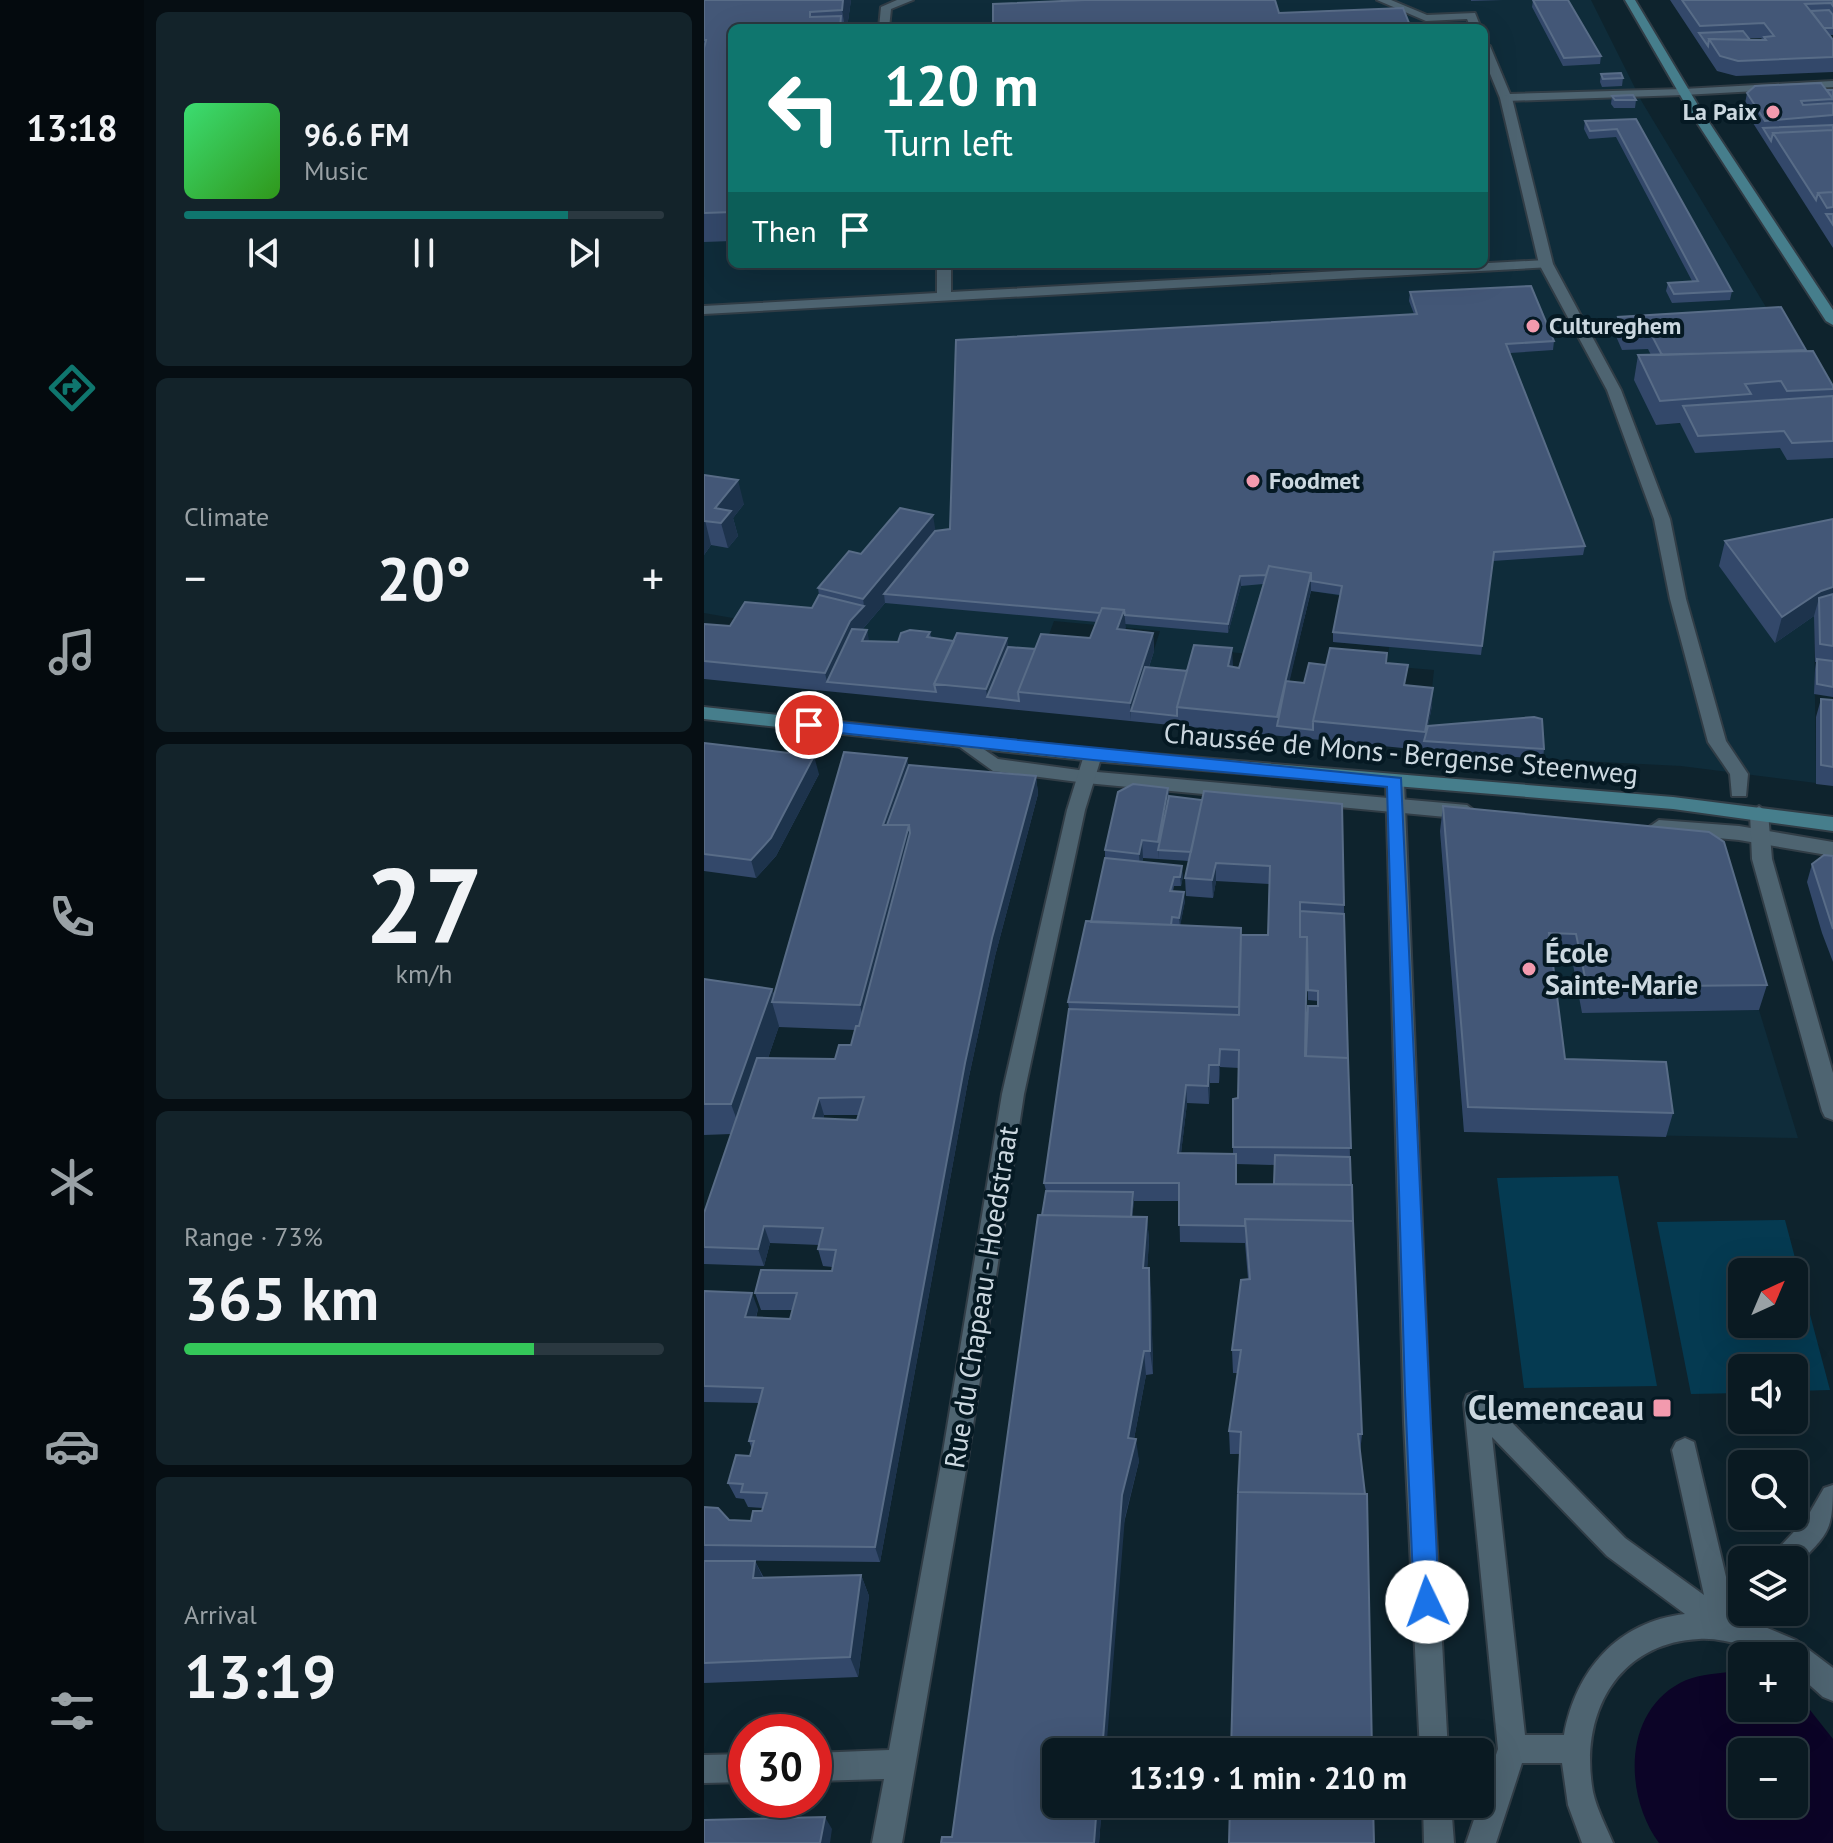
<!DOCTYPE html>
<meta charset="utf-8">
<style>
body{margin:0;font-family:"PT Sans",sans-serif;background:#13232a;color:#f1f3f6;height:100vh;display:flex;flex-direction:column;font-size:30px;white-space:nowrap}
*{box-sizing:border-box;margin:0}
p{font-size:26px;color:#99a1a5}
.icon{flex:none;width:44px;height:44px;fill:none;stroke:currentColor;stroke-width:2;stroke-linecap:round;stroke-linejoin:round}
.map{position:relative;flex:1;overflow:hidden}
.panel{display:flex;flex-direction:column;gap:12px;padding:12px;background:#060e13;width:560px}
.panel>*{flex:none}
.top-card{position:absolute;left:24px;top:24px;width:760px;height:244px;border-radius:12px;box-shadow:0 8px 32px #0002,0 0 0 2px #2a3840;background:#0f766e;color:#fff;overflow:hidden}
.needle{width:52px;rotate:44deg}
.fabs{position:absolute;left:1024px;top:1258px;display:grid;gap:16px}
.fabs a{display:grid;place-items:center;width:80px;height:80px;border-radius:12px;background:#0a1a22;box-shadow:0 8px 32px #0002,0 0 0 2px #2a3840;font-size:40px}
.speed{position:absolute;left:24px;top:1714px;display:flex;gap:16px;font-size:40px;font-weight:700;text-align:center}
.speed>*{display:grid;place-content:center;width:104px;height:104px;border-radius:50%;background:#0a1a22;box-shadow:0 8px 32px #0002,0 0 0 2px #2a3840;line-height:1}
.speed .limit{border:12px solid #d22;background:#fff;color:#111}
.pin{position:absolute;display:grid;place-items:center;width:68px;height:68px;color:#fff;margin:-34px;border:4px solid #fff;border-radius:50%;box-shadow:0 2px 8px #0007}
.me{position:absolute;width:88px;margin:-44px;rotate:357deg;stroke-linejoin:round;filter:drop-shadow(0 0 6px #0008)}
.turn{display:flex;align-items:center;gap:28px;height:168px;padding:0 24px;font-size:36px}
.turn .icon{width:104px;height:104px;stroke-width:2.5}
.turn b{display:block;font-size:56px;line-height:68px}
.then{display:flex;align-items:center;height:76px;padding:0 24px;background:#0003;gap:16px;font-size:30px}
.big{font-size:60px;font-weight:700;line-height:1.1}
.panel .tile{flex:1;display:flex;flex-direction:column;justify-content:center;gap:12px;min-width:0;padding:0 28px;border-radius:12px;background:#13232a}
.panel .dial{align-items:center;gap:0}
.dial b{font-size:104px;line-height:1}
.song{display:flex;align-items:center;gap:24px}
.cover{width:96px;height:96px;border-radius:12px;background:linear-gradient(135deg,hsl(140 70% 55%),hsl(110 70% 35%))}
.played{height:8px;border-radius:4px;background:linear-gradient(90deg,#0f766e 80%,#2a3840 80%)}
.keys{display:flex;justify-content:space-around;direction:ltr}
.heat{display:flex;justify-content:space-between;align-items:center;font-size:44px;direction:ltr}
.charge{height:12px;border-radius:6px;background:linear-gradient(90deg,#34c759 73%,#2a3840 0)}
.trip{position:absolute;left:338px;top:1738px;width:452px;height:80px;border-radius:12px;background:#0a1a22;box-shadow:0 8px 32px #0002,0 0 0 2px #2a3840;font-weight:700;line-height:80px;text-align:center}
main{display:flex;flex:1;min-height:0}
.tab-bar{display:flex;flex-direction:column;width:144px;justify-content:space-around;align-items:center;background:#040a0e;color:#99a1a5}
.tab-bar .icon{width:56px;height:56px}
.tab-bar .on{color:#0f766e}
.tab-bar b{font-size:36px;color:#f1f3f6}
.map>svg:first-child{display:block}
.built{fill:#0f2c3a;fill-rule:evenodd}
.green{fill:#053a51;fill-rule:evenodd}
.water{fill:#0c0427;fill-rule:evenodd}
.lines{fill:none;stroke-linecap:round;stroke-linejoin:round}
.lane-casing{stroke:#313d46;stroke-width:4}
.street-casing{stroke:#313d46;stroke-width:4}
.secondary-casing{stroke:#313d46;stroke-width:4}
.lane{fill:#4e6471;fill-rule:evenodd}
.street{fill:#4e6471;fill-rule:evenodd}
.secondary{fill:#467e8c;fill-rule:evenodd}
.wall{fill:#33486a;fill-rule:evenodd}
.shaded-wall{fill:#1d334c}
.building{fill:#435777;stroke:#586c87;stroke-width:2;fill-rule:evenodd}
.route{fill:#1a73e8;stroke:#114b97;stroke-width:2}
.poi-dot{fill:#f29aae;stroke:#051923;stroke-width:3}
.labels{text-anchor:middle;stroke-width:8;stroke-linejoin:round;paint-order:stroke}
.far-poi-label{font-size:24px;font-weight:bold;fill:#ccd8e0;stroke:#051923;text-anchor:start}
.street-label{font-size:28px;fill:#ccd8e0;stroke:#051923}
.poi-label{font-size:28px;font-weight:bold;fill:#ccd8e0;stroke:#051923;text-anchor:start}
.near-poi-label{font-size:34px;font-weight:bold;fill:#ccd8e0;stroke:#051923;text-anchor:end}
</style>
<main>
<nav class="tab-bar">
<b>13:18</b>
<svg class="icon on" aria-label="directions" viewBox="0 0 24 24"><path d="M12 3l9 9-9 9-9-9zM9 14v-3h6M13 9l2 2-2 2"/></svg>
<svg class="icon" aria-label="music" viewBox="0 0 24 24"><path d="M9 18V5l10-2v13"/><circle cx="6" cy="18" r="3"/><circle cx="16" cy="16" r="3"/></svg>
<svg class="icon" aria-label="phone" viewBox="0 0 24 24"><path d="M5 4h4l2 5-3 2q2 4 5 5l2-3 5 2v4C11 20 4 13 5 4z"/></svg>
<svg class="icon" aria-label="climate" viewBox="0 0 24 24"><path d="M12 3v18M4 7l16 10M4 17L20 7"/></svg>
<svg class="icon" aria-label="car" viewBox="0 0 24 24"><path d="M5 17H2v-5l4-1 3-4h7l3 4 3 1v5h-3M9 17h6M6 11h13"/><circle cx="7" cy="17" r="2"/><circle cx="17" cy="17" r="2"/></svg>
<svg class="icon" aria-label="filters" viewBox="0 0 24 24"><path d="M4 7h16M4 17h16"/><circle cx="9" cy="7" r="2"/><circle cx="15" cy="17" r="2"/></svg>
</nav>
<section class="panel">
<div class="tile">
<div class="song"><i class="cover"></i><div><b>96.6 FM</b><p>Music</p></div></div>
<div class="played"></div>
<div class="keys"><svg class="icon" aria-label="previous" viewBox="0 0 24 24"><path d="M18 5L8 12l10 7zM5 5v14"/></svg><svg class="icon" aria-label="pause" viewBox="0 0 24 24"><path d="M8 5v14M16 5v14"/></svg><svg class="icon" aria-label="next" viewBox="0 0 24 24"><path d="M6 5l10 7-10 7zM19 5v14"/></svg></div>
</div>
<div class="tile"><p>Climate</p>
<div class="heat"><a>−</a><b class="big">20°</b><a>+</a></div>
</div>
<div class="tile dial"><b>27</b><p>km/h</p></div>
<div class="tile"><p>Range · 73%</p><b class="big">365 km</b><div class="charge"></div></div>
<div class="tile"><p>Arrival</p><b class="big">13:19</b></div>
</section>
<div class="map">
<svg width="1129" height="1843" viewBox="0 0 1129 1843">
<rect width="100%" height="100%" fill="#0e232d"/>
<!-- built -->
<path class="built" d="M0 0H887L938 102 1103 375 931 380 952 425 1078 416 1129 420V611L1110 616 1112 783 977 766 839 759 836 729 723 735 730 670 683 666 685 647 629 642 637 596 565 584 545 654 495 649 473 725 427 721 456 631 350 621 336 659 201 698 125 691 150 639 0 613ZM28 28H780V264H28Z
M736 831 898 847 906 1012 1055 1010 1094 1138 760 1132Z"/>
<!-- green -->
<path class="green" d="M914 1176 953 1386 820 1388 793 1178Z
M1081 1220 1126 1390 1090 1391V1368H1038V1393L987 1394 953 1222ZM1038 1272H1090V1324H1038Z"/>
<!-- water -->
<path class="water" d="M1025 1672 1038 1675V1708H1090V1697L1106 1710 1129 1739V1843H955C921 1797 918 1714 976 1683 991 1675 1008 1674 1025 1672ZM1090 1752V1804H1038V1752Z"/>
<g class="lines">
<defs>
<path id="lane" d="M193 0H209L187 9 185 28H175L177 7Z
M673 0H687L723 15 771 13 777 28H767L763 19 722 21Z
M780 43 786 46 806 94 979 89 985 92 979 95 802 101 796 98 780 59Z
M842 260 849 264 847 267 0 314V306L233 293V264H247V292Z
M259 735 294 759 382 771 763 805 772 812 763 819 382 783 289 771 253 745 250 741 253 737Z
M955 820 1035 826 1129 842V856L1035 840 948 832 945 827Z"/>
<path id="street" d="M1129 81V87L979 95 973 92 979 89Z
M802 95 808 98 849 264 917 390 966 519 982 599 1022 741 1044 774 1042 796H1028L1026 774 1004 742 966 599 950 519 903 390 835 264 796 98Z
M389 749 398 755 381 810 320 1094 264 1458 198 1843H168L180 1779 110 1781V1753L185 1750 238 1458 298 1094 363 810 380 755Z
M691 776 700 782 726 1423 744 1752H716L700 1423 682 782Z
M1055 806 1064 813 1068 859 1129 1073V1120L1121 1117 1118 1111 1048 859 1046 813Z
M772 1392 781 1395 921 1538 1000 1595 968 1450 972 1442 981 1438 990 1442 1027 1598 1038 1593V1612H1049L1044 1620 1092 1640 1129 1668V1701L1119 1697 1090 1671V1656C1057 1656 1029 1637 995 1639 912 1643 875 1716 889 1792 893 1810 902 1826 909 1843H878L864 1805 858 1763H818L792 1843H762L794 1749 760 1403 763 1395ZM788 1437 903 1556 981 1614C913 1622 872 1670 860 1735H821Z
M1129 1485C1129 1535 1123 1533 1090 1569V1560H1068L1072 1551 1102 1519 1120 1488Z
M42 1754V1782L0 1783V1755Z
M719 1804H747L750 1843H720Z"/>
<path id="secondary" d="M921 0H931L995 107 1129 310V325L1122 321 983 107Z
M0 707 389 749 969 797 1129 817V831L969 809 389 761 0 719Z"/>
</defs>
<!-- lane casing -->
<use href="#lane" class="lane-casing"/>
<!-- street casing -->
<use href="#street" class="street-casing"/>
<!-- secondary casing -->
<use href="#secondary" class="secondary-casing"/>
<!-- lane -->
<use href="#lane" class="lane"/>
<!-- street -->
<use href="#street" class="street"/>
<!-- secondary -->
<use href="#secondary" class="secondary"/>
</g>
<!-- wall -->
<path class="wall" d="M0 0H147L143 28H28V241L0 242Z
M767 0H799L767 1Z
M829 0 897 56 896 64 859 66 828 7Z
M966 0H1129V35H1126L1129 40V72L1032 76 1013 71ZM1045 38H1057L1059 40H1046Z
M897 74 919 78 918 86 898 87 896 82Z
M1129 90V248L1040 109 1043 93Z
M908 96 932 100 931 108H910L907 104Z
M932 119 1028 291 1026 300 968 303 962 291 964 283 988 281 912 137 885 139 880 129 881 121Z
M706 292 850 341 849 350 806 353 881 546 879 555 789 561 777 655 629 642V632L636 595 607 591 585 681 600 683 622 665 683 663 702 685 728 706 724 726 840 749 839 759 719 750 0 679V624L26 626 108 608 115 595 114 588 157 554 231 531 246 529 710 314 705 301ZM559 584 535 668 528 667 483 671 445 667 450 651 449 633 421 630V624L524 633 537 586ZM181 603 393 622 386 638 331 649 227 638 226 632 194 642 164 641 163 630H158Z
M914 317 1102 350 1129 386V458L1083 460 1076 448 991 453 976 423 952 425 930 380 934 355H947L944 349 918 350 911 334Z
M0 475 40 504 29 518 34 536 24 548 7 545 0 555Z
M1129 519V697L1110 694 1111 669 1112 662H1111L1110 616 1071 643 1015 566 1021 541Z
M1117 699 1129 700V786L1112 784V717Z
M0 743 115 774 72 856 52 878 0 871Z
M205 765 332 776 334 794 291 956 264 1081 176 1562 0 1560V1507L25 1520 47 1521 58 1511 59 1508 44 1507 40 1499 32 1498 24 1483 46 1456 48 1449 45 1441 55 1403 0 1402V1291L54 1309 52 1318 86 1319 88 1310H57L51 1293 128 1271V1267L119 1266 114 1249 115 1245 66 1243 60 1266 0 1264V1213L27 1134 0 1135V979L68 989 70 994ZM75 1026V1027L151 1030 147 1045 131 1059 64 1058ZM120 1115H155L153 1120 119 1119Z
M464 788 465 796 640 905 646 1157 658 1434 656 1453 526 1454 525 1431 534 1373H529L528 1350 544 1279 541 1243 476 1242 475 1201H430L428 1217H443L445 1241 443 1268 447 1292 449 1374 442 1375 430 1439 435 1461 352 1804H398L395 1843 248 1837 342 1191 340 1183 365 1009 364 1002 387 922 401 858V850ZM439 858 485 861 481 878 482 896 509 898 512 881 565 884 564 935H537L476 925 481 901 469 891 470 886H477L479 876 438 862ZM603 958 604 1000 614 1001V1006L601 1056ZM516 1067 535 1068 534 1098 529 1099V1154L477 1153 483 1103 505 1104 506 1083H515ZM532 1164 571 1165 570 1184H532Z
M739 806 1063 985 1055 1010 878 1013 868 959H848L861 1059 969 1113 962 1137 760 1132 736 831Z
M1129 856V962L1118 933 1103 882 1108 864Z
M0 1561H51L60 1578 157 1575 165 1596 154 1677 0 1683Z"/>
<!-- shaded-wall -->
<path class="shaded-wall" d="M139 0H147L143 28H141L138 10Z
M34 480 40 504 29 518 34 536 24 548 17 523 11 508Z
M229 515 233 540 180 594 181 603 150 639 123 682 121 673 146 621 160 606 159 599Z
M1 520 7 545 0 555V521Z
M607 573V590L575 726H573V717Z
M536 576 537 586 524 633V624Z
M1129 587V610L1115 598 1110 616 1071 643 1078 617 1117 591Z
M420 610 422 628 414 647 413 629Z
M163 630 165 640 160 650 158 641Z
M449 633 450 651 430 712 427 711V721L426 703Z
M303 638 306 656 283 697 282 689Z
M528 648 529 666H524Z
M729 688 728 706 721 741H720Z
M110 756 115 774 72 856 52 878 47 860Z
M203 758 208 783 191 833 179 825Z
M332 776 334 794 291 956 264 1081 176 1562 171 1547 261 1063 288 938Z
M464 788 465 806 454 850 455 860 454 842Z
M205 825 210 851 162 1030 156 1005Z
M438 840 439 858 436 872 435 854Z
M512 863V881L509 898 508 880Z
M478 866 479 876 477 886 476 877Z
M480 892 481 901 476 927 475 918Z
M68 989 72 1002H68L75 1026 38 1134 27 1104Z
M516 1049V1067L515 1083V1065Z
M505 1065 506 1083 505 1104 504 1086Z
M482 1085 483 1103 475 1170 474 1153Z
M115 1098 120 1115 115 1136 109 1118Z
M429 1192 430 1201 426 1240 425 1232Z
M443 1217 445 1241 442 1291 439 1268Z
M60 1226 66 1243 60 1266 54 1249Z
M445 1268 447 1292 449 1374 446 1351Z
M48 1293 54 1309 47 1334 41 1317Z
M440 1351 442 1375 426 1460 424 1438Z
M432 1439 435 1461 421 1517 402 1752H398L418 1495Z
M51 1561 61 1582 49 1578Z
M157 1575 165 1596 154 1677 146 1657Z
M393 1804H398L395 1843H390Z
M121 1817 128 1829 126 1843H116Z"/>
<!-- building -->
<path class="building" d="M0 0H139L138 10 106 12V17L137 16 136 28H28V212L0 213V48L2 40H0Z
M381 0H571L575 13 699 8 707 28H289V4Z
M829 0H864L897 56 860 58Z
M978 0H1129V6L1127 3 1101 4 1129 40V57L1034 61 1016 56 1005 39 1062 40 1060 37 1070 36 1060 23 996 26Z
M1125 10 1129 15V28H1120L1107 11Z
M730 25 731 28H712L711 26Z
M1039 31 1046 40 1005 39 1004 46 995 33Z
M917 73 919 78 899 79 897 74Z
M1117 83 1129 99 1097 101 1099 105 1129 103V115L1061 121 1043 93 1051 86Z
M1123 90H1129V99Z
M929 95 932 100H911L908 96Z
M932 119 1028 291 970 294 964 283 994 281 913 129 886 131 881 121Z
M1129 125V130L1069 133 1067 141 1059 128Z
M1129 130V192L1114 193 1112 200 1069 133Z
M1129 192V207L1123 208 1114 193Z
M1122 214H1129V225Z
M827 286 850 341 802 344 881 546 790 552 778 646 629 632 638 586 607 581V573L565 566 562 575 536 576 524 624 421 615 420 610 398 608 396 613 180 594 231 531 246 529 252 340 713 314 706 292Z
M1077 307 1102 350 958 355 946 332 921 333 914 317Z
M1109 351 1129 386V389L1083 391 1077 381 1041 384 1047 394 956 401 934 355Z
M1129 396V441L1088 443 1080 431 994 436 979 406Z
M0 475 34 480 11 508 27 511 17 523 0 521Z
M196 508 229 515 159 599 114 588 145 551 157 554Z
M1129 519V587L1117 591 1078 617 1021 541Z
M565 566 607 573 573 717 473 707 490 645 528 648 524 666 535 668Z
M1129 594V646L1116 644 1115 598Z
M115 595 160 606 146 621 121 673 0 661V624L26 626 41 602 108 608Z
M398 608 420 610 413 629 449 633 426 703 314 692 337 634 386 638Z
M148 629 163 630 158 641 194 642 197 633 206 630 226 632 223 637 250 641 230 684 232 692 123 682Z
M253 633 303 638 282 689 230 684Z
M304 647 331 649 314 692 315 701 283 697Z
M626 648 683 653 682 663 704 665 700 685 729 688 721 732 609 721Z
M1113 659 1129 661V687L1113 684Z
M605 663 622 665 609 721V730L573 726 582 681 600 683Z
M441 667 483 671 473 707V716L427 711Z
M1117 699 1129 700V767L1117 765Z
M830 717 838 719 840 749 720 741 724 726Z
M0 743 110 756 67 838 47 860 0 854Z
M140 752 203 758 179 825H205L156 1005 68 1002Z
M205 765 332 776 288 938 261 1063 171 1547 0 1545V1507L14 1508 25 1520 47 1521 49 1511H58L63 1493 37 1492 39 1484 24 1483 32 1455 46 1456 50 1441H45L59 1388 0 1386V1291L48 1293 41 1317 86 1319 93 1293H51L57 1270 128 1271 132 1250 114 1249 119 1228 60 1226 54 1249 0 1247V1213L53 1058 131 1059 135 1045H147L152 1026H155L206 833 205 825H183ZM160 1097 153 1120 109 1118 115 1098Z
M429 784 464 788 454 842 438 840 435 854 401 850 414 792Z
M500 791 638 804 640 905 596 902V937H603L601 1056 644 1058 647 1148 529 1147V1099L534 1098 535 1050 516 1049 515 1065H505L504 1086 482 1085 474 1153 532 1154V1184L648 1185 649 1221 541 1219V1226L475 1225V1183H340L365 1009 535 1015 537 935H564L566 866 512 863 508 880 481 878Z
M465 796 498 800 487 852 454 850Z
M739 806 1005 832 1020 842 1063 985 883 987 872 934 845 933 861 1059 962 1062 969 1113 764 1107Z
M1120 855 1129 856V929L1108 864Z
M401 858 478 866 476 877H470L466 891 480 892 475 918 468 917 467 925 387 922Z
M596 911 640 914 644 1058 602 1056 604 1006H614V991L604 990 603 937H596Z
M382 921 537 928 535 1007 364 1002Z
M0 979 68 989 27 1104H0Z
M571 1155 646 1157 647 1185 570 1184Z
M342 1191 429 1192 427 1217 338 1215Z
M334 1215 443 1217 439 1268H445L446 1351H440L424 1438 432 1439 418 1495 398 1752H352V1804H393L390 1843H237L238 1837H248Z
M541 1219 649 1221 658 1434H654L661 1494 534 1492 537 1432 525 1431 537 1350H528L537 1280 546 1279Z
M534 1492 663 1494 668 1752H527Z
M0 1561H51L49 1578 157 1575 146 1657 0 1663Z
M526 1804H669L670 1843H525Z
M121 1817 116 1843H0V1820Z"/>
<!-- route -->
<path class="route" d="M105 719 697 778 735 1602 731 1611 723 1614 714 1611 710 1602 701 1392 683 787 389 760 99 729 97 725Z"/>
<!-- markers -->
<g class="poi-dot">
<circle cx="1069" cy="112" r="8"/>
<circle cx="829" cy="326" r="8"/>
<circle cx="549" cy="481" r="8"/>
<circle cx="825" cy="969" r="8"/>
<rect x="948" y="1398" width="20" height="20" rx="4"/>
</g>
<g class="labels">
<!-- far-poi labels -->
<g class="far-poi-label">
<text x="1053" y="120" text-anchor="end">La Paix</text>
<text x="845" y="334">Cultureghem</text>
<text x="565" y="489">Foodmet</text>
</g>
<!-- street labels -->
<g class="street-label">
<text transform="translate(697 753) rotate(5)" y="10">Chaussée de Mons - Bergense Steenweg</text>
<text transform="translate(277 1297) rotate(-81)" y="10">Rue du Chapeau - Hoedstraat</text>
</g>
<!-- poi labels -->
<g class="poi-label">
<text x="841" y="963">École<tspan x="841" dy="32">Sainte-Marie</tspan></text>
</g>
<!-- near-poi labels -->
<g class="near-poi-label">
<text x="940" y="1420">Clemenceau</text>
</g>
</g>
</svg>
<div class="fabs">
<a><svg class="needle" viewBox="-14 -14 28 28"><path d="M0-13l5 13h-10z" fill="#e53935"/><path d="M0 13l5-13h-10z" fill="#99a1a5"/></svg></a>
<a><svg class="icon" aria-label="sound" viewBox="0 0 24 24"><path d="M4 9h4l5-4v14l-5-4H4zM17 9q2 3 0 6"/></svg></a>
<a><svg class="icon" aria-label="search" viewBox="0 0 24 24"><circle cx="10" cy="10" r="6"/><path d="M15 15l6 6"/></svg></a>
<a><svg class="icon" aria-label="layers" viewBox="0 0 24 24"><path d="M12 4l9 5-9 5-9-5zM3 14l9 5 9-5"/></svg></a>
<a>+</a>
<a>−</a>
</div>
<div class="speed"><div class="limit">30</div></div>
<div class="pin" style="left:105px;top:725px;background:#d93025"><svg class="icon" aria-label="arrive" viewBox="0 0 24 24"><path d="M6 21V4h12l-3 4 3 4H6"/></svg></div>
<svg class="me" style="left:723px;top:1602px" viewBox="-20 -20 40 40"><circle r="19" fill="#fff"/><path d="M0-13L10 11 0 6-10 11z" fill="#1a73e8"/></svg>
<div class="trip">13:19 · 1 min · 210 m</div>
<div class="top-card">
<div class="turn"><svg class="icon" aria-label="left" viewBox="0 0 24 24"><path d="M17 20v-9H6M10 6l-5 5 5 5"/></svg><div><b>120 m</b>Turn left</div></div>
<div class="then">Then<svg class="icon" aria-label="arrive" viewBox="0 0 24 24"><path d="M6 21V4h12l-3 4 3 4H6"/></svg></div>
</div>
</div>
</main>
